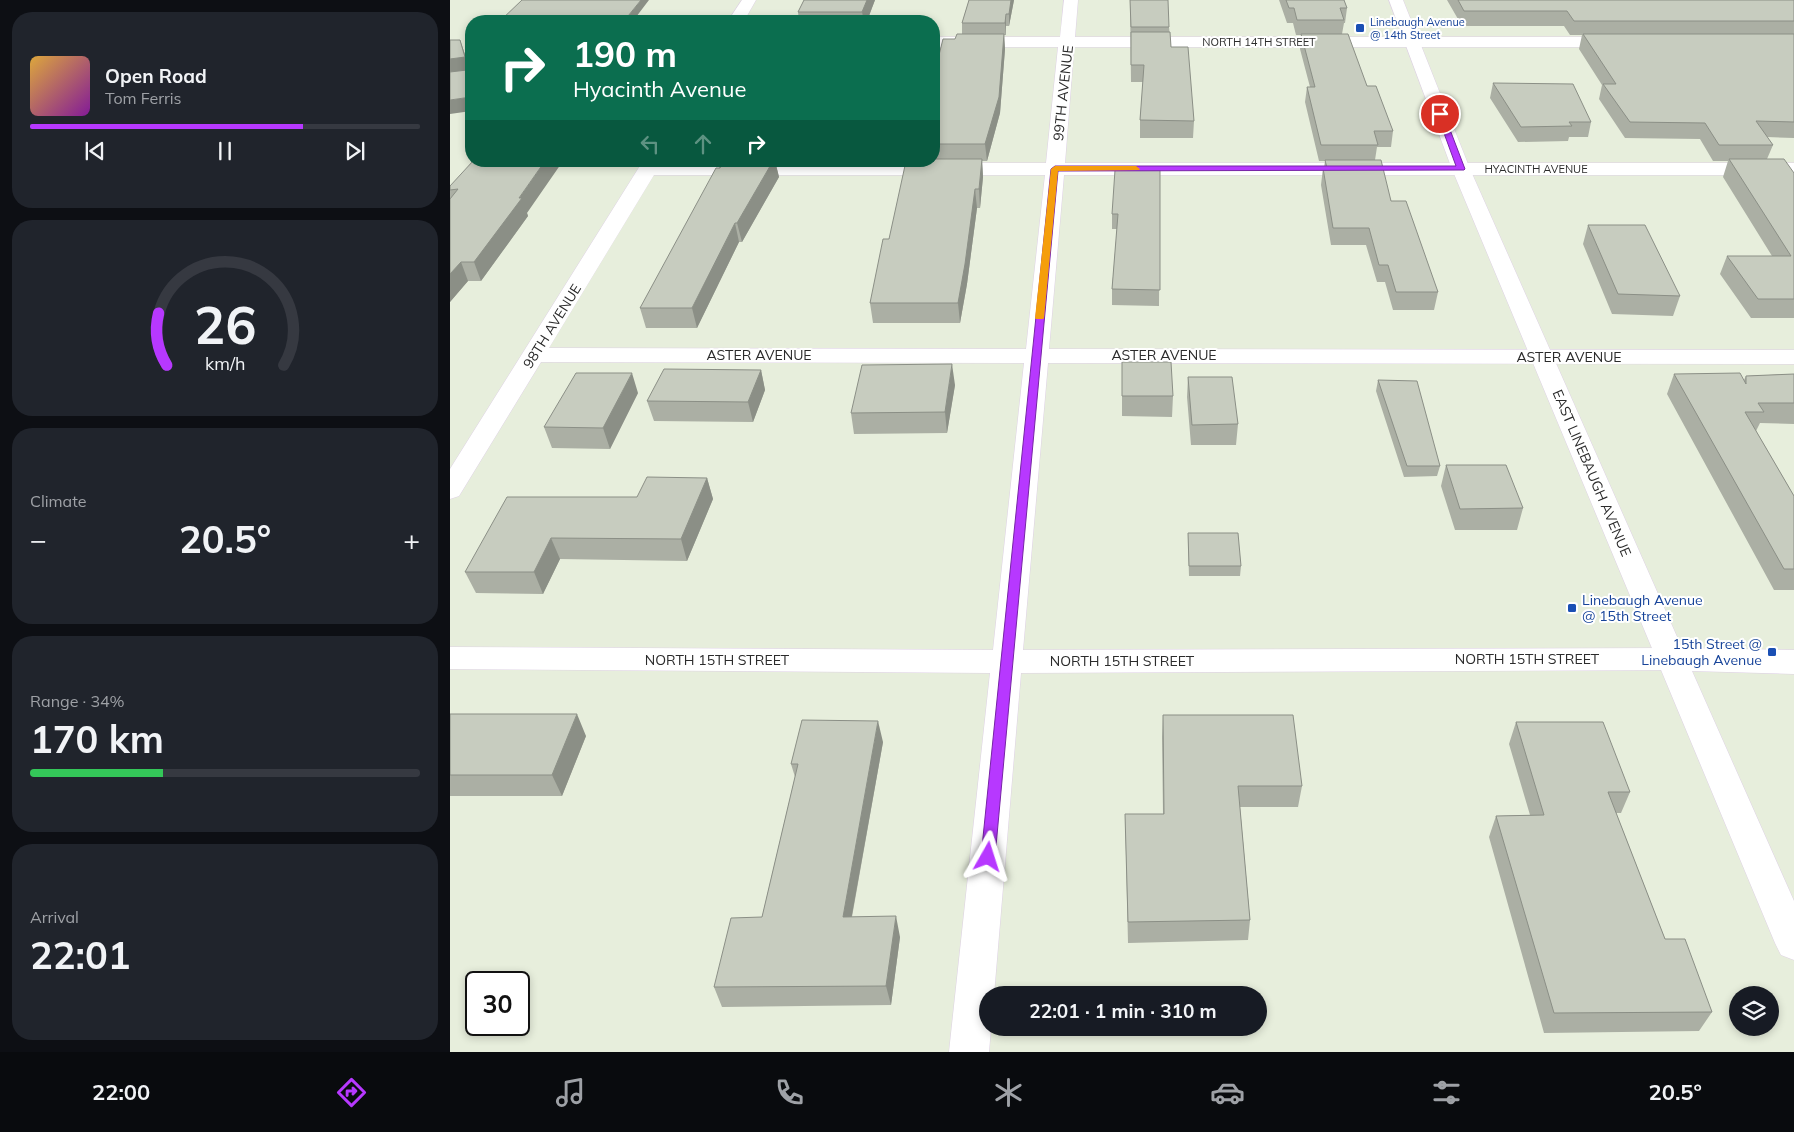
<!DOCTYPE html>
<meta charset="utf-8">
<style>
body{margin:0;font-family:Mulish,sans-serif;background:#20242c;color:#f1f3f6;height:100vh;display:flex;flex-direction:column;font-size:19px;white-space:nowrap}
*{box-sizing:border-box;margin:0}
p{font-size:16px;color:#9ea1a6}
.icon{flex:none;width:28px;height:28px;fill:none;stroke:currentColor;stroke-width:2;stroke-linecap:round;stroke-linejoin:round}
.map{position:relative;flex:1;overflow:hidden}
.side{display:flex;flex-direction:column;gap:12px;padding:12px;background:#0d0f14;width:450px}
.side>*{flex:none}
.hud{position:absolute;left:15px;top:15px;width:475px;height:152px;border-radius:20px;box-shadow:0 2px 8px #0003;background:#0b6e4f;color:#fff;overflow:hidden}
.tools{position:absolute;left:1279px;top:986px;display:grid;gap:10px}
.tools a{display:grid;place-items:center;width:50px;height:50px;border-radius:50%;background:#171b24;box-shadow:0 2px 8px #0003;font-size:25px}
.speed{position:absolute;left:15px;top:971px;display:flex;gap:10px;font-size:25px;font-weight:700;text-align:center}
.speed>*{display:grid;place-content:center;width:65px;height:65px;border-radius:50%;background:#171b24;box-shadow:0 2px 8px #0003;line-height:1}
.speed .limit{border:2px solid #111;border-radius:8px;background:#fff;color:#111}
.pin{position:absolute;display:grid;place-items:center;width:42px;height:42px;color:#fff;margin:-21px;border:2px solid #fff;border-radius:50%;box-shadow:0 1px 5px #0007}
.me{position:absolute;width:55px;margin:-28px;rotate:6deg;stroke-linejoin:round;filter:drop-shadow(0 0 4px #0008)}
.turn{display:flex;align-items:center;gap:18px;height:105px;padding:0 25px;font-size:22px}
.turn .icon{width:65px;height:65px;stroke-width:2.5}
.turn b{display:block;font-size:35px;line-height:42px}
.lanes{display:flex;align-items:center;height:48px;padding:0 25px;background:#0003;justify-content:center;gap:25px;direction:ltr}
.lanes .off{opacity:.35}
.big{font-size:38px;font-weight:700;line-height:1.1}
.side .tile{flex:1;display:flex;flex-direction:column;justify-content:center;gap:8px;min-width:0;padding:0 18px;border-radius:20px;background:#20242c}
.side .dial{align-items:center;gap:0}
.dial svg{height:130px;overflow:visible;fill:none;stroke:#363941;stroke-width:7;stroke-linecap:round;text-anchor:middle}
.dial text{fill:#f1f3f6;stroke:none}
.song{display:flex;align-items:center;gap:15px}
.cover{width:60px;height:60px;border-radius:8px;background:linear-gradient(135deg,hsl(40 70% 55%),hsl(290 70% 35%))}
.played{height:5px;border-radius:2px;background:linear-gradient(90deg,#b738ff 70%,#363941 70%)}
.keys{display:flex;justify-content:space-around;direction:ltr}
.heat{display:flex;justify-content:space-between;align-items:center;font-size:28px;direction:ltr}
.charge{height:8px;border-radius:4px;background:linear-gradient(90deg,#34c759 34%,#363941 0)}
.trip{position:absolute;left:529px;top:986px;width:288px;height:50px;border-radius:25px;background:#171b24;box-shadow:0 2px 8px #0003;font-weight:700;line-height:50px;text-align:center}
.dock{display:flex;height:80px;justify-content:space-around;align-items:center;background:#090b0e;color:#9ea1a6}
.dock .icon{width:35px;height:35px}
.dock .on{color:#b738ff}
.dock b{font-size:22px;color:#f1f3f6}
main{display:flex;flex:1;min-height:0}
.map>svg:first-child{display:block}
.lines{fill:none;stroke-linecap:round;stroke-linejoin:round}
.minor-casing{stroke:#ded1e5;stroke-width:1}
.tertiary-casing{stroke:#ded1e5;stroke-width:1}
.minor{fill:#fff;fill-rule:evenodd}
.tertiary{fill:#fff;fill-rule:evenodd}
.wall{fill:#abafa4}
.shaded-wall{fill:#8b8f86}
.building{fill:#c7ccbf;stroke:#8b8f86}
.route{fill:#b738ff;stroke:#7724a6}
.slow{fill:#f59e0b}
.transit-dot{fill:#1a4fb4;stroke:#fff;stroke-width:2}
.labels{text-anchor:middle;stroke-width:4;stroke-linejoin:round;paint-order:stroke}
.far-transit-label{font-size:11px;fill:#164399;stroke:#fff;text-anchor:start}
.far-street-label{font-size:11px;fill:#2b2b2b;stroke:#fff}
.street-label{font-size:14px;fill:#2b2b2b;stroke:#fff}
.transit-label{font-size:14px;fill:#164399;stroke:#fff;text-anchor:start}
</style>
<main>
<section class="side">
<div class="tile">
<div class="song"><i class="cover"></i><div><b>Open Road</b><p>Tom Ferris</p></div></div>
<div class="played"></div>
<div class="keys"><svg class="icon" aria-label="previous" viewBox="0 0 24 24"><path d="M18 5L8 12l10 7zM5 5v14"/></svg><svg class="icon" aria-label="pause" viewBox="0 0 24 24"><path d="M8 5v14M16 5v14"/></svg><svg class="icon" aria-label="next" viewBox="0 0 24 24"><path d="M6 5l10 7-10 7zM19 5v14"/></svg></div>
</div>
<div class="tile dial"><svg viewBox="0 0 100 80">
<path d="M14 69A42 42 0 1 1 86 69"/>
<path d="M14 69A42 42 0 0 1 9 37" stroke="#b738ff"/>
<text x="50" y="56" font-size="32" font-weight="700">26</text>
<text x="50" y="72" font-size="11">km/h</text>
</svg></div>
<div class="tile"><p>Climate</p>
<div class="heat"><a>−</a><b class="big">20.5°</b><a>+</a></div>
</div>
<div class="tile"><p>Range · 34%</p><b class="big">170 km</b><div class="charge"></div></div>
<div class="tile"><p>Arrival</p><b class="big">22:01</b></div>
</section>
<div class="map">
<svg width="1344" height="1052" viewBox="0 0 1344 1052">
<rect width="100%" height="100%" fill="#e7eedc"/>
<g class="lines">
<defs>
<path id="minor" d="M292 0H306L294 21H278Z
M614 0H628L625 37H1167L1173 39 1175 42 1173 45 1167 47H624L615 163H1344V175H614L599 349 1344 350V364L598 363 573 650 1222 648 1233 651 1237 659 1233 667 1222 670 571 673 544 995H538V1028H541L539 1052H499L540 673 0 669V647L543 650 574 363 91 362 9 496 0 499V469L193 161H212L211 163H596L608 47H484V37H610ZM204 175H595L576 349 99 348Z"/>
<path id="tertiary" d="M939 0H953L1020 169 1232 648 1344 650V674L1242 671 1344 901V960L1331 955 1325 943 1002 169Z"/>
</defs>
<!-- minor casing -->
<use href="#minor" class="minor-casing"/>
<!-- tertiary casing -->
<use href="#tertiary" class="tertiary-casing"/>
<!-- minor -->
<use href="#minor" class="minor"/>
<!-- tertiary -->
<use href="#tertiary" class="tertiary"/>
</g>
<!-- wall -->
<path class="wall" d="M354 0H425L417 21H349L348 12Z
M519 0H564L559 26H556V35H554L555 49 550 113 537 161H532L533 177 530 208H527L517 284 510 323H423L420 303 439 239 484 161V75L505 39 512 34V23Z
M680 0 719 27 721 47 744 121 743 138H690V120L693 82H681Z
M829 0H894L897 8 895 23H894L892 34 917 86 943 131 941 147H927L925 160 941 201 988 292 984 310H943L935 282H927L916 245H881L871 185 873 168H874L875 161H869L855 102 857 87H860L850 49 851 35H846L843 23H837Z
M997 0H1344V138L1317 137 1323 145 1317 159 1344 173V318H1301L1270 274 1277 256H1322L1273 177 1278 161H1263L1250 139 1175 138 1149 99 1152 85 1129 49 1132 35H1120L1114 26H1012Z
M1043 83 1141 122 1138 137H1119L1118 141 1068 142 1040 98Z
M273 161H325L329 177 292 242H289L247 328H196L190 308Z
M710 170 709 306 662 305V289L667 229H662V214Z
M0 186 77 213 78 216 31 281H18L0 302Z
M1138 225 1230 296 1223 316 1162 314 1133 244Z
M672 362 723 396 722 417 672 416Z
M311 370 315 390 303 422 204 421 197 401Z
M1224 374 1294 380 1296 376 1344 374V424L1310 423 1306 431 1344 496V590H1324L1217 394Z
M738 377 788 424 786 445H741L737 397Z
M928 380 990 466 987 476 954 477 926 391Z
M505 385 497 433 404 434 401 413Z
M188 393 160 449 102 448 94 427Z
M996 465 1073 508 1067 530H1005L991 486Z
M257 478 263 499 237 561 110 559 93 594 26 593 15 572 187 497Z
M738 533 791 566 790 576H739L738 543Z
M0 714 136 736 112 796H0Z
M713 715 852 786 848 807H790L800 920 798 940 678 943 675 814H713L712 737Z
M1066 722 1180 792 1171 813H1166L1215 939 1262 1012 1249 1031 1094 1033 1039 837 1046 816 1080 815 1059 744Z
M433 742 402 917 450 937 441 1005 272 1007 264 987 312 917 345 777 341 764Z"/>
<!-- shaded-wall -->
<path class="shaded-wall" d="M191 0H199L183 21H174Z
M417 0H425L417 21H414L412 12Z
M561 0H564L559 26V14Z
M556 14V35L555 23Z
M554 34 555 49 550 113 537 161 535 144Z
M10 40 20 69H19L21 78 0 73V59Z
M21 97V111L0 114V100Z
M532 159 533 177 530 208 529 189Z
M95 161H113L77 213 78 216 31 281 24 262Z
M323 161H325L329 177 292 242 287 223Z
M525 189 527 208 517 284 510 323 508 303Z
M285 223 289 242 247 328 242 308Z
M11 262 18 281 0 302V274Z
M502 364 505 385 497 433 495 412Z
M311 370 315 390 303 422 298 402Z
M182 373 188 393 160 449 153 428Z
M257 478 263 499 237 561 231 539Z
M101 538 110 559 93 594 84 572Z
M127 714 136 736 112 796 102 775Z
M428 721 433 742 398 937 393 917Z
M446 916 450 937 441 1005 436 986Z"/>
<!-- building -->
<path class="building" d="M72 0H191L174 21H50Z
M354 0H417L412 12H348Z
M519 0H561L559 14H556L555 23H512Z
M680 0H718L719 27H681Z
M836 0H894L897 8H890L894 20H847L844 8H839Z
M1008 0H1344V21H1124L1117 11H1014Z
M681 32H720L721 47H738L744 121 690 120 694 65H681Z
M507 34H554L549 97 535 144H484V75L493 39H505Z
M851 34H898L917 86H926L943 131H924L928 145H871L857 87H865Z
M1133 34H1344V122L1306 121 1323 145H1269L1255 123 1180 122 1153 84H1166Z
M0 40H10L15 57 0 59Z
M18 68 21 78V97L0 100V72L17 70Z
M1043 83 1123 84 1141 122H1119L1122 126 1071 127Z
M484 159H532L529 189H525L515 264 508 303H420L433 239H439L456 161H484Z
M1279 159H1334L1344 173V299H1308L1277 256H1341Z
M875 160H931L941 201H956L988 292H946L938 265H929L919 228H883L873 168H877Z
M23 161H95L69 198H72L24 262H11L0 274V199L8 189 0 190V186Z
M273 161H323L287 223H285L242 308H190L266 168H270Z
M665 170H710V290L662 289 668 214H662Z
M1138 225H1195L1230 296 1168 294Z
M672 362H721L723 396H672Z
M502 364 495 412 401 413 412 365Z
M214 369 311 370 298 402 197 401Z
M126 373H182L153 428 94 427Z
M1290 373 1296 384V376L1344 374V403H1308L1314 412H1295L1344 496V569H1334L1224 374Z
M738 377H782L788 424 742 425Z
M928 380 967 381 990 466H957Z
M996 465H1056L1073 508 1010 509Z
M197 477 257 478 231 539 101 538 84 572H15L57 497H187Z
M738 533H788L791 566H739Z
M0 714H127L102 775H0Z
M713 715H843L852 786H788L800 920 678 922 675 814H714Z
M352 720 428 721 393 917 446 916 436 986 264 987 281 918 312 917 348 764H341Z
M1066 722H1153L1180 792H1158L1215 939H1235L1262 1012 1104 1013 1046 816 1094 815Z"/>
<!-- route -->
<path class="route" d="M990 112 994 114 1015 169 1014 170 608 171 545 857 543 861 538 863 533 861 531 857 601 169 605 166H1006L987 114Z"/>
<!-- slow -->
<path class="slow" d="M686 166 690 169 689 170 608 171 594 318 593 319H586L585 318 601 169 605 166Z"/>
<!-- markers -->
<g class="transit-dot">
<rect x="905" y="23" width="10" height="10" rx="2.5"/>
<rect x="1117" y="603" width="10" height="10" rx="2.5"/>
<rect x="1317" y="647" width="10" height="10" rx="2.5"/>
</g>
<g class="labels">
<!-- far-transit labels -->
<g class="far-transit-label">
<text x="920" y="26">Linebaugh Avenue<tspan x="920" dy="13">@ 14th Street</tspan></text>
</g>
<!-- far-street labels -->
<g class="far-street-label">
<text x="809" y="46">NORTH 14TH STREET</text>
<text x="1086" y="173">HYACINTH AVENUE</text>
</g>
<!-- street labels -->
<g class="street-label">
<text transform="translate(613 93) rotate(-84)" y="5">99TH AVENUE</text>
<text transform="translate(102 326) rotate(-58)" y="5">98TH AVENUE</text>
<text x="309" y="360">ASTER AVENUE</text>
<text x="714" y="360">ASTER AVENUE</text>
<text x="1119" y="362">ASTER AVENUE</text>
<text transform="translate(1142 473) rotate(67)" y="5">EAST LINEBAUGH AVENUE</text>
<text x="1077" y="664">NORTH 15TH STREET</text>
<text x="267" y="665">NORTH 15TH STREET</text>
<text x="672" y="666">NORTH 15TH STREET</text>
</g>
<!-- transit labels -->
<g class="transit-label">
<text x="1132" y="605">Linebaugh Avenue<tspan x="1132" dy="16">@ 15th Street</tspan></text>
<text x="1312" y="649" text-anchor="end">15th Street @<tspan x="1312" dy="16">Linebaugh Avenue</tspan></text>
</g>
</g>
</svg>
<div class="tools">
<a><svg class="icon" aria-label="layers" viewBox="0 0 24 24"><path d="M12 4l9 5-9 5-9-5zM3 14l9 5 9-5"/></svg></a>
</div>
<div class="speed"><div class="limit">30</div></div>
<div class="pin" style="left:990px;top:114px;background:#d93025"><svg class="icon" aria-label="arrive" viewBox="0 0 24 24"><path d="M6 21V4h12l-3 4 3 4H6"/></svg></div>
<svg class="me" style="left:538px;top:857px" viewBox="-20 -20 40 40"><path d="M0-17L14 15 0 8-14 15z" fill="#b738ff" stroke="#fff" stroke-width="4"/></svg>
<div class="trip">22:01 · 1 min · 310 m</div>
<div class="hud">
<div class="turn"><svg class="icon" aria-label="right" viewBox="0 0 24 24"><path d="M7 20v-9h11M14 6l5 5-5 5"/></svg><div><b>190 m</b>Hyacinth Avenue</div></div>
<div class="lanes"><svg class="icon off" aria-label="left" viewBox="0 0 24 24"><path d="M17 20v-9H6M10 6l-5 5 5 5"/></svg><svg class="icon off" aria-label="ahead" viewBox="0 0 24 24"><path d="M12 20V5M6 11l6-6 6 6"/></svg><svg class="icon" aria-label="right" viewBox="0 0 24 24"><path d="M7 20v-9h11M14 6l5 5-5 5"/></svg></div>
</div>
</div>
</main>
<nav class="dock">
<b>22:00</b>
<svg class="icon on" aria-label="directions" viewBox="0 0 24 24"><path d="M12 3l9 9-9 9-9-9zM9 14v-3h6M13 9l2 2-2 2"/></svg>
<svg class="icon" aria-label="music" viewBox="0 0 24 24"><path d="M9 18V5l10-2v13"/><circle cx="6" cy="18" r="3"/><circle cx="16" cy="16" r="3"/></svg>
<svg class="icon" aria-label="phone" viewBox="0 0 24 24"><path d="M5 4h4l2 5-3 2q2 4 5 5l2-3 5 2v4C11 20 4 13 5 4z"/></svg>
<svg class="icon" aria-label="climate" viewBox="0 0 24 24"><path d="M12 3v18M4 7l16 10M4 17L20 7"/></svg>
<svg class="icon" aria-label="car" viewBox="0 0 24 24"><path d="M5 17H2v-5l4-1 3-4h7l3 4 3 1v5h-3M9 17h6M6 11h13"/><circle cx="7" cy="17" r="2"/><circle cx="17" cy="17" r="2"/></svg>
<svg class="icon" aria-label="filters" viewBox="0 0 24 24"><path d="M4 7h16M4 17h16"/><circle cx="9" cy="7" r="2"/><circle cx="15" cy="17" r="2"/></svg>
<b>20.5°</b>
</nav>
